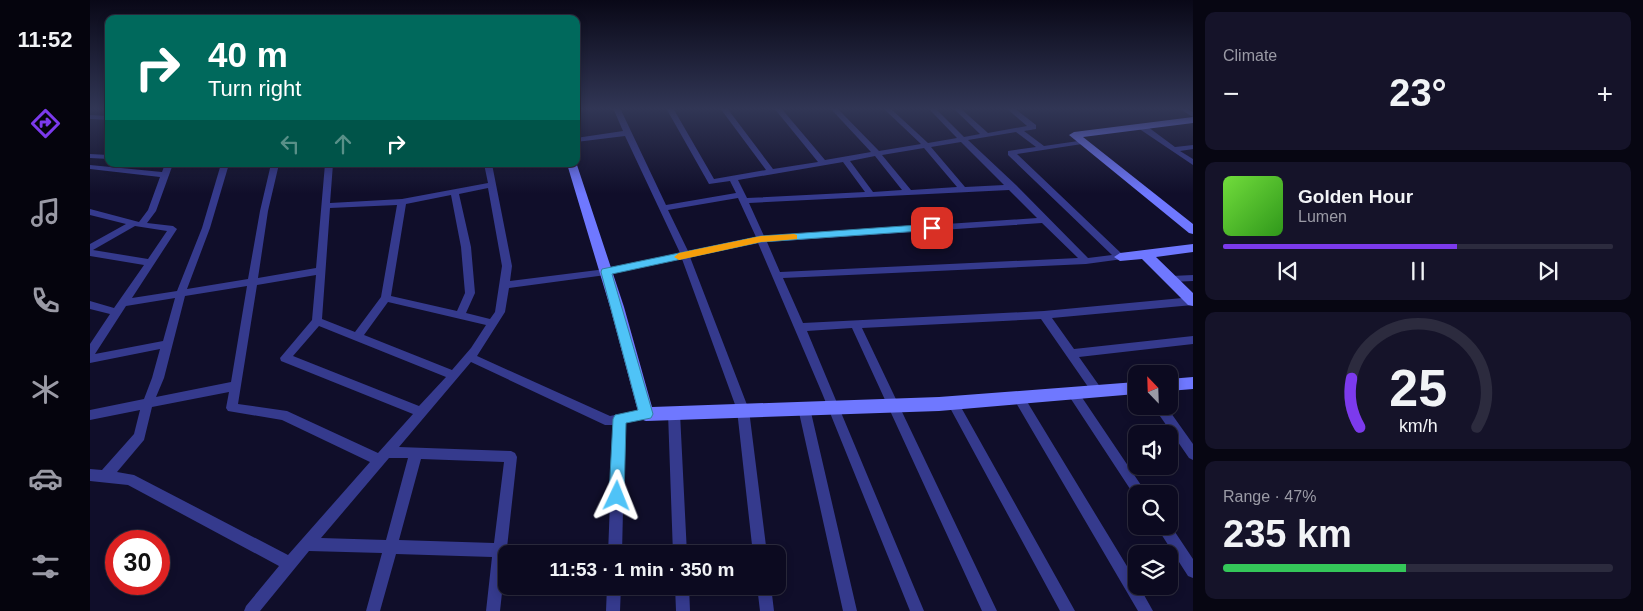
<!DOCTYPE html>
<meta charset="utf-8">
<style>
body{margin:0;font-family:Helvetica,sans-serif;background:#151329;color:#f1f3f6;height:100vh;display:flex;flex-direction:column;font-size:19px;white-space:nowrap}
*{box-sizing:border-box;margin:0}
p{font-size:16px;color:#9a9aa5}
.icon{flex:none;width:28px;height:28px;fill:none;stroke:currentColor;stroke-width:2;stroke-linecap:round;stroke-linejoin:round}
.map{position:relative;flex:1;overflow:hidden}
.drawer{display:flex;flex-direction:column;gap:12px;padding:12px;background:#070612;width:450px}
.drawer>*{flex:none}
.hud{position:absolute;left:15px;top:15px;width:475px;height:152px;border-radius:10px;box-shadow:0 2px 8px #0003,0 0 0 1px #2c2b3e;background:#00695c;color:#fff;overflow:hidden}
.needle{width:32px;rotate:337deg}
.fabs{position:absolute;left:1038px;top:365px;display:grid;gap:10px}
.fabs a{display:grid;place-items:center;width:50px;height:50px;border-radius:10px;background:#0c0a20;box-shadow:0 2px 8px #0003,0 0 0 1px #2c2b3e;font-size:25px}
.speed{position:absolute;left:15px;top:530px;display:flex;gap:10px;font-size:25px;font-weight:700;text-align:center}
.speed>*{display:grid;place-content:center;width:65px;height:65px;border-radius:50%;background:#0c0a20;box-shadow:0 2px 8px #0003,0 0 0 1px #2c2b3e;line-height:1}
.speed .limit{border:8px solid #d22;background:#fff;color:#111}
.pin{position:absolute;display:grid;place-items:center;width:42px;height:42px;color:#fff;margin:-21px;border-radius:10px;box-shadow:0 2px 8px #0006}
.me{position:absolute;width:55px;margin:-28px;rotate:2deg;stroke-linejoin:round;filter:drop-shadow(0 0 4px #0008)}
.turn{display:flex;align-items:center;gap:18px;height:105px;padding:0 20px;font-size:22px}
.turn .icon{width:65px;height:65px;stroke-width:2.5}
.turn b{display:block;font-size:35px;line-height:42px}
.lanes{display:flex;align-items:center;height:48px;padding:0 20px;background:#0003;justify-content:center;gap:25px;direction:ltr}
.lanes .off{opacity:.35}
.big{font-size:38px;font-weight:700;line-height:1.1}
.drawer .widget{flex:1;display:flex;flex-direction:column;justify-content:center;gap:8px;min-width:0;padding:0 18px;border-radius:10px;background:#151329}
.drawer .dial{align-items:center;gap:0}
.dial svg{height:130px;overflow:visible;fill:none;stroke:#2c2b3e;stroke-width:7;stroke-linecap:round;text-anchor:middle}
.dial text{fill:#f1f3f6;stroke:none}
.song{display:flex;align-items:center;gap:15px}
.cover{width:60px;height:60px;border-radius:8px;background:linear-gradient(135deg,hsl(100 70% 55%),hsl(110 70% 35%))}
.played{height:5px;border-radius:2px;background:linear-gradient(90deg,#7c3aed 60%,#2c2b3e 60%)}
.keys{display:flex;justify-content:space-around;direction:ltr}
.heat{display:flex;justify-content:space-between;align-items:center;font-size:28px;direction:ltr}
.charge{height:8px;border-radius:4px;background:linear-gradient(90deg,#34c759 47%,#2c2b3e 0)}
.trip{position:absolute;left:408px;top:545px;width:288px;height:50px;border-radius:10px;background:#0c0a20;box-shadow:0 2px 8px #0003,0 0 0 1px #2c2b3e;font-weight:700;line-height:50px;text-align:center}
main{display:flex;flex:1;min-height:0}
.dock{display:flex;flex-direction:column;width:90px;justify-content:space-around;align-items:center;background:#05040d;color:#9a9aa5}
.dock .icon{width:35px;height:35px}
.dock .current{color:#7c3aed}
.dock b{font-size:22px;color:#f1f3f6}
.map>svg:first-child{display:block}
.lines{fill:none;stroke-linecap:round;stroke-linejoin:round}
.minor{fill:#353a8d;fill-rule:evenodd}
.secondary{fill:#6f78ff;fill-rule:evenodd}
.route{fill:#4fc3f7;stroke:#337fa1}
.slow{fill:#f59e0b}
</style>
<main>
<nav class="dock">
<b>11:52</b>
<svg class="icon current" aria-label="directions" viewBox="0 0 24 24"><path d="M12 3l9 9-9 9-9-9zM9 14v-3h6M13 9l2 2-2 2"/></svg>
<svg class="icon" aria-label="music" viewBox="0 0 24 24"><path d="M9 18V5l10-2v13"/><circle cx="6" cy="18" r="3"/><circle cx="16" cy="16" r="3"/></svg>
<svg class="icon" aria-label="phone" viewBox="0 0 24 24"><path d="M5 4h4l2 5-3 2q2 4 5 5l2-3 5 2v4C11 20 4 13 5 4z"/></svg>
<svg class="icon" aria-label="climate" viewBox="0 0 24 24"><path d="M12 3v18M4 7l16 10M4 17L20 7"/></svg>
<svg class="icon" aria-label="car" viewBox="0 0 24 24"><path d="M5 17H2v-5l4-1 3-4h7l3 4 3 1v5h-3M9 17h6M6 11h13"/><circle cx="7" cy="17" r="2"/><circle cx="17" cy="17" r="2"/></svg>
<svg class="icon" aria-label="filters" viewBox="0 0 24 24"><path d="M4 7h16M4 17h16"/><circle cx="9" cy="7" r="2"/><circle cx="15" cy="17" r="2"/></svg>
</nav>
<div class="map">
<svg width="1103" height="611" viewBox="0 0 1103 611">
<rect width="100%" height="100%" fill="#100e2a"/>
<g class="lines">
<!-- minor -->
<path class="minor" d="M523 108H530L576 205 646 193 640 181 619 184 576 108H583L624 179 676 170 630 108H637L683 169 728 162 684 108H691L735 160 781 152 740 108H747L789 151 831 144 793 108H800L838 143 867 138 838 108H845L874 137 890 134 863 108H870L898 133 937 126 916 108H924L946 125V129L934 131 954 146 995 140V144H992L927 154 1033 255 1035 257 1033 259 996 264 693 278 713 323 954 311 1103 297V305L962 318 984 349 1103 336V344L989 357 1013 391 1011 394 1007 396 1003 394 951 319 772 328 907 611H892L762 328 717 331 834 611H820L732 393 668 243 600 257 659 410 677 554H663L647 410 592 259 516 275 419 288 415 312 387 356 520 416 556 409 560 410 562 414 560 418 535 423 532 554H518L523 425H515L381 362 309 447 421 451 425 453 427 457 410 611H396L402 557 306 554 290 611H276L292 553 219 551 170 611H154L156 606 189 566 38 485 0 481V469L12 470 44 434 50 410 0 420V410L54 399 62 378 70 349 0 363V344L20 314 0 309V301L24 308 54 265 0 256V244L36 224 0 215V209L49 222 58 210 70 177 0 169V165L72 172 75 164H83L66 211 57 223 83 226 87 229 42 298 87 291 112 228 131 164H139L120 228 97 289 158 279 170 211 181 164H189L178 211 168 278 226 268 235 164H243L240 203 312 199 398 183 394 164H402L422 266 420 281 516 269 590 253 535 136 486 142V138L533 131ZM926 132 946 147 918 151V155L1022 255 998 258 926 185 878 140ZM871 142 914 185 875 187 841 147ZM834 148 867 187 821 190 792 155ZM785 156 812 190 783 192 760 161ZM753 162 775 192 657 198 648 180ZM398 188 412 266 405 312 400 319 376 313 385 293 381 247 369 194ZM919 190 947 218 674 236 659 203ZM361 195 371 247 375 293 367 311 301 296 316 204ZM648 198 666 237 598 251 578 210ZM307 205 291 297 265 332 232 319 240 208ZM952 223 988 258 690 272 677 242ZM45 226 77 231 58 259 3 250ZM226 275 222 320 190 358 191 361 323 414 288 453 197 411 148 404 167 285ZM157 286 141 382 66 397 74 378 95 296ZM85 298 73 341 5 354 36 306ZM298 302 396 325 381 348 362 370 274 335ZM229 326 356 377 329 406 203 356ZM139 392 136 408 138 411 192 420 280 462 198 555 44 475 27 472 54 440 62 407ZM299 458H318L296 540 231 538ZM331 459 414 462 404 543 309 540Z
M1088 108H1096L1103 112V117Z
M0 115 19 116V120L0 119Z
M1048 124H1054L1085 147 1103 145V149L1090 151 1103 159V165L1048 128Z
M0 154 19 155V159L0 158Z
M285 164H294L290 166Z
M1103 275V281L1081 282 1076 279 1081 276Z
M983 388 987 390 1057 494H1046V498L979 396 977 393 979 390Z
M929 393 933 395 1046 581V586H1049L1063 611H1048L925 401 923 398 925 395Z
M863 398 867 400 985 611H970L859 406 857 403 859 400Z
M714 403 718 405 720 408 767 611H753L708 408 710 405Z
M1063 406H1076L1103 444V460L1099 458Z
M584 408 588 409 590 413 597 554H583L578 413 580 409Z
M1079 523 1103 559V578L1098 576 1066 526H1079Z
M517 586H531L530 611H516Z
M585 586H599L600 611H586Z
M667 586H681L684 611H670Z"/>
<!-- secondary -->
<path class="secondary" d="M1103 117V123L993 137 1103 224V234L1099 233 979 135 984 132Z
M486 162 534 307 562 407 849 397 1046 382V394L849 411 556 421 550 419 520 307 477 164Z
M1103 244V252L1066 257 1103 293V306L1098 305 1052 259 1030 261 1024 257 1030 253Z
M1103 377V389L1079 391V379Z"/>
</g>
<!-- sky -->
<linearGradient id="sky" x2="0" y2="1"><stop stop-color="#090817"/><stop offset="0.56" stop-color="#313655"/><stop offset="1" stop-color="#313655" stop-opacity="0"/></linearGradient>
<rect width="1103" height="194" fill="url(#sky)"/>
<!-- route -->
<path class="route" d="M842 224 847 228 845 230 671 242 522 274 563 414 561 418 536 423 534 496 532 501 527 503 521 501 519 496 523 419 525 415 548 410 511 272 512 269 671 236Z"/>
<!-- slow -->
<path class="slow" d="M704 234 707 235V239L671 242 589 260 584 257 589 253 671 236Z"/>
</svg>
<div class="fabs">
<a><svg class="needle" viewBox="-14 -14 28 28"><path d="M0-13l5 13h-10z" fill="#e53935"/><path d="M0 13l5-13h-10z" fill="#9a9aa5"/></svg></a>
<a><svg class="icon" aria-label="sound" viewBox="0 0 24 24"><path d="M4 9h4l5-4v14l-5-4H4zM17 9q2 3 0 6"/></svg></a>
<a><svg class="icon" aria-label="search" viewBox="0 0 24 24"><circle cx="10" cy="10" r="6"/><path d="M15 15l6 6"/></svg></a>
<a><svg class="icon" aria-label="layers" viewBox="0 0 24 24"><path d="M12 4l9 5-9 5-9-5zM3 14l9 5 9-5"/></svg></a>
</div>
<div class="speed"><div class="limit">30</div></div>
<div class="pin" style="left:842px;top:228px;background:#d93025"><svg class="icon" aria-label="arrive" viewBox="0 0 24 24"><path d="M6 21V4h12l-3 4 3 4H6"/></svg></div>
<svg class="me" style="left:527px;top:496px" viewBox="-20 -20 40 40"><path d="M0-17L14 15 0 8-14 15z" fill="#4fc3f7" stroke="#fff" stroke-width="4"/></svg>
<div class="trip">11:53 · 1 min · 350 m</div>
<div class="hud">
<div class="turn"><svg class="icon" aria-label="right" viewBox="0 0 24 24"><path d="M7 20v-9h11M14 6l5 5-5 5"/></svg><div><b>40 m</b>Turn right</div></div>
<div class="lanes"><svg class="icon off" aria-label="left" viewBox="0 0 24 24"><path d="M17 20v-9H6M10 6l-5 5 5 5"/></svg><svg class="icon off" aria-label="ahead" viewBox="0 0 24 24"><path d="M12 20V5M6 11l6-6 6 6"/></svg><svg class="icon" aria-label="right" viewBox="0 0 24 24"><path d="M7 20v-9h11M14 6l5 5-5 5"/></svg></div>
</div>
</div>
<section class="drawer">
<div class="widget"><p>Climate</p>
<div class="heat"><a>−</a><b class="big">23°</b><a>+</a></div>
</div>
<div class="widget">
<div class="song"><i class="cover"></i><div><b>Golden Hour</b><p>Lumen</p></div></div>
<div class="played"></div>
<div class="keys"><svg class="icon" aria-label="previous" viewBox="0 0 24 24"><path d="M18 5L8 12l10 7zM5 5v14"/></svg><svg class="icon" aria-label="pause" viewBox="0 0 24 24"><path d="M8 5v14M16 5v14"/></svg><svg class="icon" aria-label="next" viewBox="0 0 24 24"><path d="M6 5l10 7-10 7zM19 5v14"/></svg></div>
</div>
<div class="widget dial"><svg viewBox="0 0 100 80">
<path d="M14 69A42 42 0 1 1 86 69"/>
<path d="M14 69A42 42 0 0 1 9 39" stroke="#7c3aed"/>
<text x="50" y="56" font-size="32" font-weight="700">25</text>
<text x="50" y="72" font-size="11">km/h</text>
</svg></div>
<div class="widget"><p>Range · 47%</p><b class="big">235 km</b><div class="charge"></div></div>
</section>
</main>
